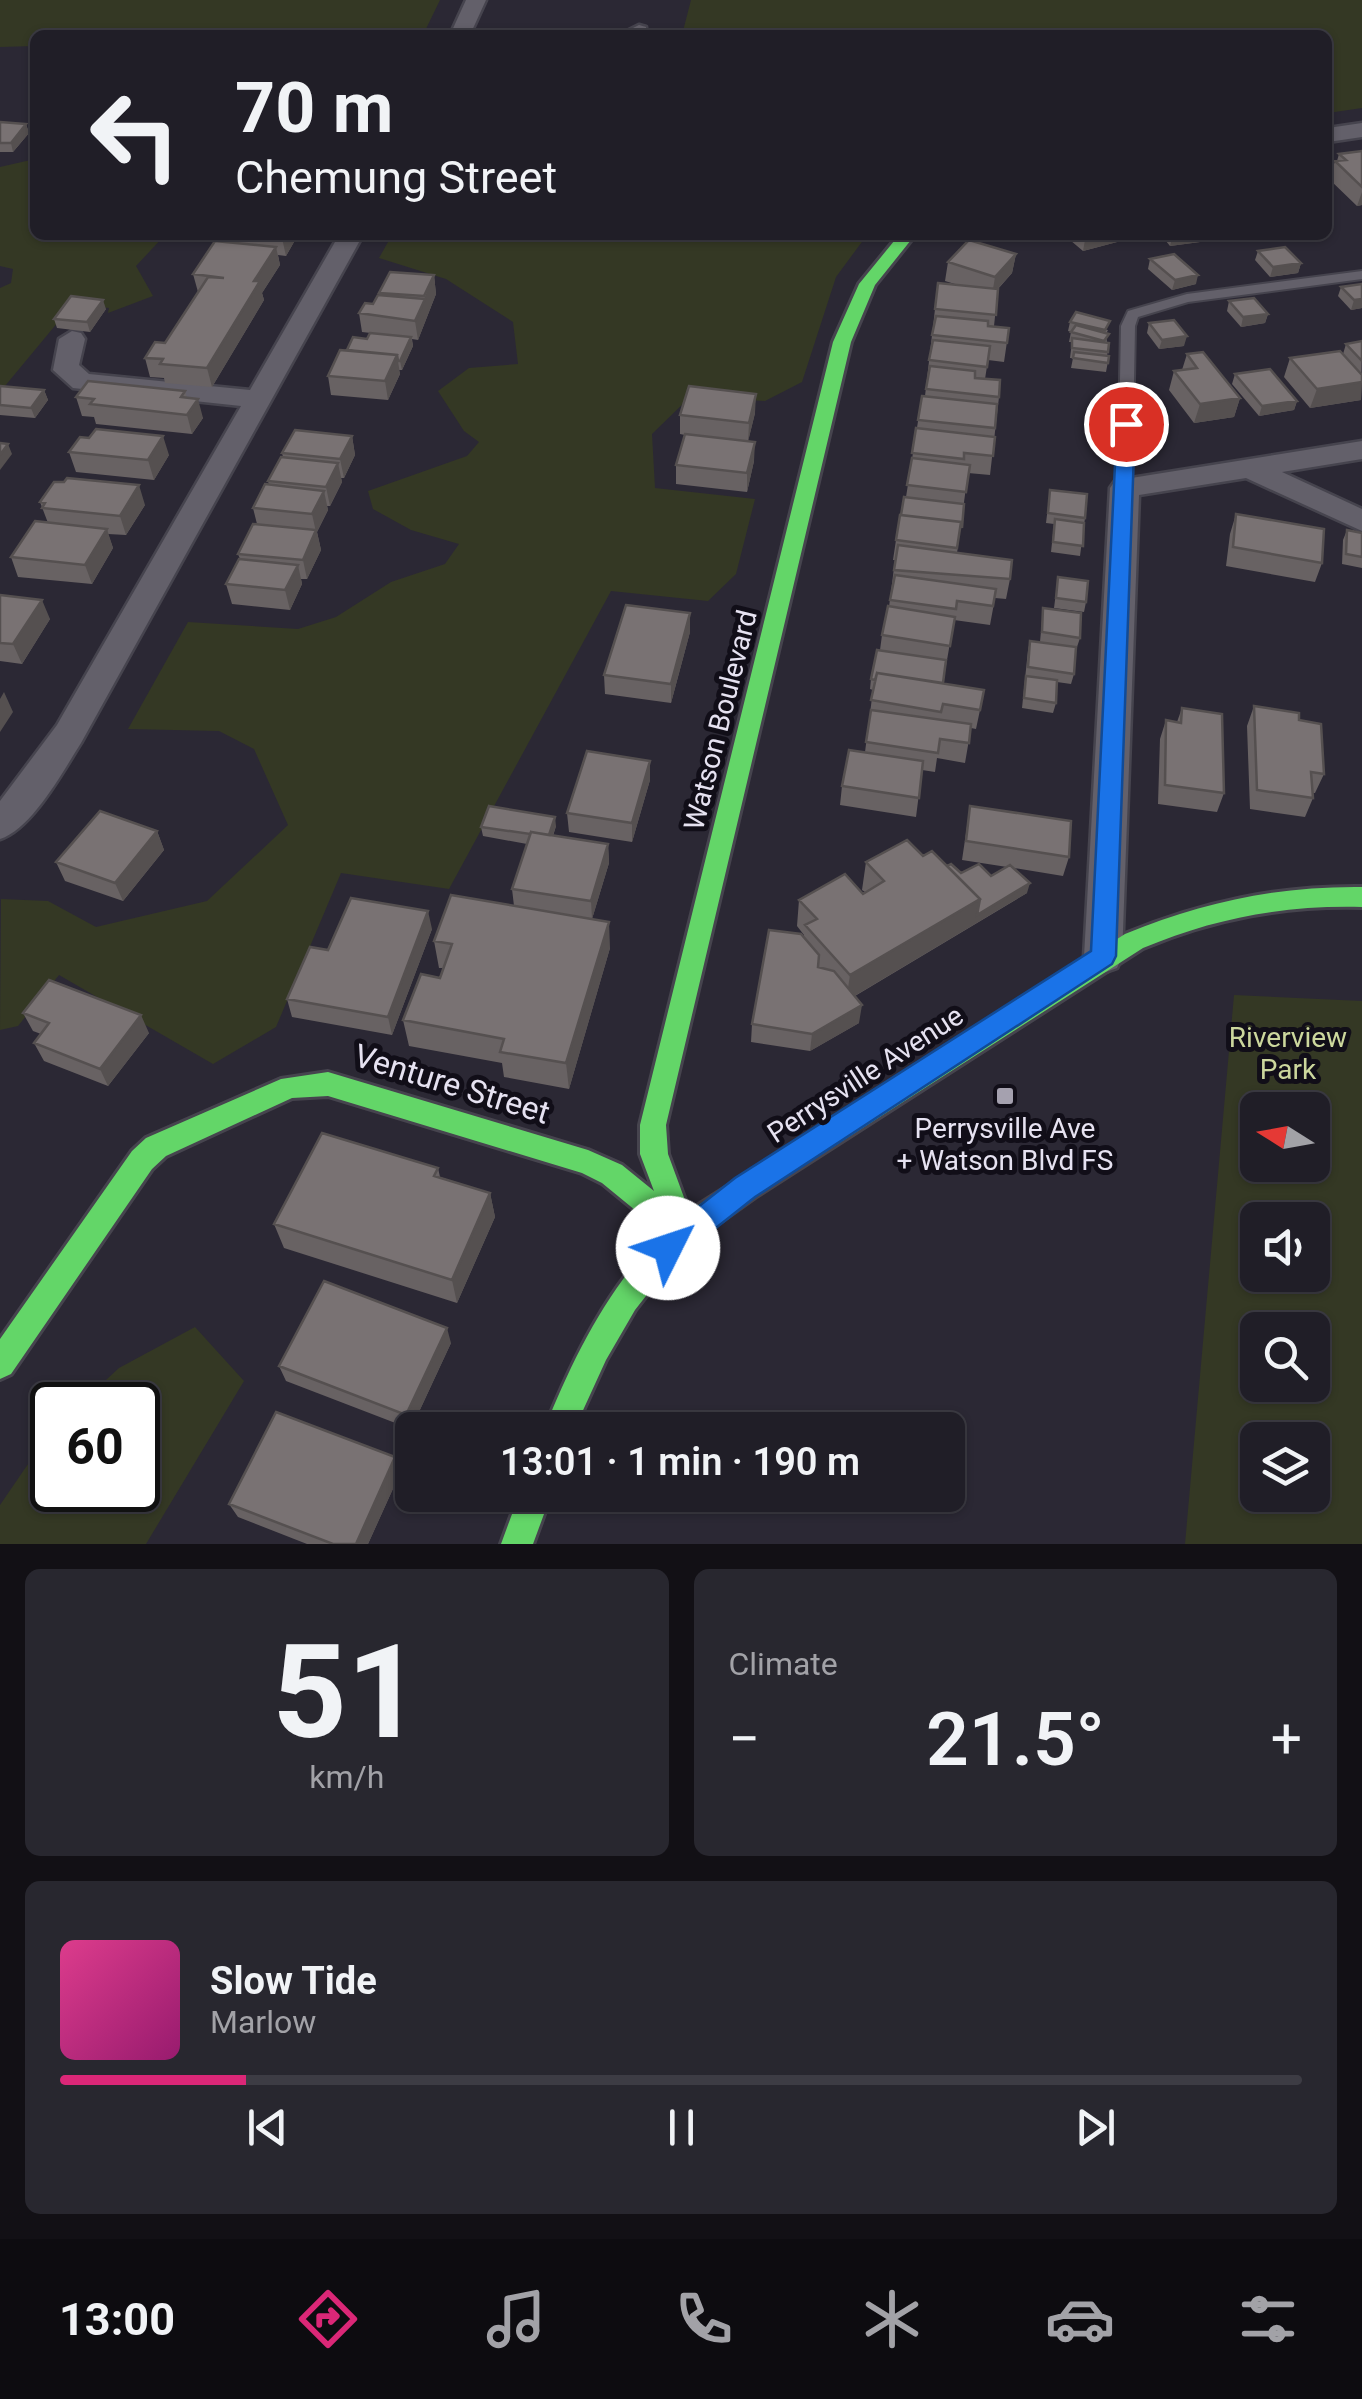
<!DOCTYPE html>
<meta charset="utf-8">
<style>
body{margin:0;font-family:Roboto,sans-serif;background:#28272f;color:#f1f3f6;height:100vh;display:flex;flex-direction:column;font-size:38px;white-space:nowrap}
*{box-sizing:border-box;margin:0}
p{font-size:32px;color:#a2a2a7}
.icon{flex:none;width:55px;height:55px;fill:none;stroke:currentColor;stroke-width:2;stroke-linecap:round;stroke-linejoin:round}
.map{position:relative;height:1544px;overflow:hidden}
.details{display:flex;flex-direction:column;gap:25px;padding:25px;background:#121015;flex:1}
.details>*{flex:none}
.guide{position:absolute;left:30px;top:30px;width:1302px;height:210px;border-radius:15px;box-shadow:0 2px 8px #0004,0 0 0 2px #3d3c44;background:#201e27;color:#f1f3f6;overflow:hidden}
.needle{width:65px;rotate:281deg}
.buttons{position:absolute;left:1240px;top:1092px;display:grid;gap:20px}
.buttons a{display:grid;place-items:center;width:90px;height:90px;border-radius:15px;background:#201e27;box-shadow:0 2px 8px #0004,0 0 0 2px #3d3c44;font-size:50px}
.speed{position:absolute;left:30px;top:1382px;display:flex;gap:20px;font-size:50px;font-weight:700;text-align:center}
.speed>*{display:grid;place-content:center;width:130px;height:130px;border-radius:50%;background:#201e27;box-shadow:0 2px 8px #0004,0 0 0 2px #3d3c44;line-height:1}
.speed .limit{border:5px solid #111;border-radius:15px;background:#fff;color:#111}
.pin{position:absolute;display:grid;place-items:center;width:85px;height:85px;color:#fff;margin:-42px;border:5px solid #fff;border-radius:50%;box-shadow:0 2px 10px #0007}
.me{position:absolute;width:110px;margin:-55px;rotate:49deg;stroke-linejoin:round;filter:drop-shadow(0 0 8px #0008)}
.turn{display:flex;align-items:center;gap:35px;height:210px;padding:0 40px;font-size:45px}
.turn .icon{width:130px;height:130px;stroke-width:2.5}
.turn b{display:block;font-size:70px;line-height:85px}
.big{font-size:75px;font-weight:600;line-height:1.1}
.details .tile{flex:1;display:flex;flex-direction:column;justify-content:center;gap:15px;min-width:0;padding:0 35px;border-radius:15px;background:#28272f}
.details .dial{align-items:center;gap:0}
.dial b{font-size:130px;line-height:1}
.song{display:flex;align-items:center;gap:30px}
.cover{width:120px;height:120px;border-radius:15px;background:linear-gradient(135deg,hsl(330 70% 55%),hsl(320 70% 35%))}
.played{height:10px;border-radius:5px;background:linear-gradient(90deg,#db2777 15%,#3d3c44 15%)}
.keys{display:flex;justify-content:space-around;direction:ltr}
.heat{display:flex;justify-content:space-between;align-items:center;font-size:55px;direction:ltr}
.details .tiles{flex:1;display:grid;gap:25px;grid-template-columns:1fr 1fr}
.tile:last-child{grid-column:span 2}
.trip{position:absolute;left:395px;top:1412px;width:570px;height:100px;border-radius:15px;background:#201e27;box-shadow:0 2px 8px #0004,0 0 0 2px #3d3c44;font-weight:600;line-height:100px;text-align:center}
.tab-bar{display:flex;height:160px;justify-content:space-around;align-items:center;background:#0d0c10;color:#a2a2a7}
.tab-bar .icon{width:70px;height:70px}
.tab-bar .on{color:#db2777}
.tab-bar b{font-size:45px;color:#f1f3f6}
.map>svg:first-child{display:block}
.green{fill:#343824;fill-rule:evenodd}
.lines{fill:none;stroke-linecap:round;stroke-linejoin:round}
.lane-casing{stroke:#46444e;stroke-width:4}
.street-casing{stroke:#46444e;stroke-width:5}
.fast-casing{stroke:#46444e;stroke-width:6}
.lane{fill:#63606a;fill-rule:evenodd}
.street{fill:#63606a;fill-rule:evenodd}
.fast{fill:#63d668;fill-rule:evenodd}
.wall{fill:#686263}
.shaded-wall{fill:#555050}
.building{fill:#797273;stroke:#555050;stroke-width:2.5}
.route{fill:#1a73e8;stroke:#114b97;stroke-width:2.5}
.poi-dot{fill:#a5a1af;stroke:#110e18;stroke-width:4}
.labels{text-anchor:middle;stroke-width:10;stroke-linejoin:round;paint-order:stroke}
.street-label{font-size:28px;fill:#e6e2f1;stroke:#110e18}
.park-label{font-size:28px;fill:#ccd79d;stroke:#110e18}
.poi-label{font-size:28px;fill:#e6e2f1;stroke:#110e18}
.near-street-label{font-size:32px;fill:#e6e2f1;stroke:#110e18}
</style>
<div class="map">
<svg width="1362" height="1544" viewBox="0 0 1362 1544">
<rect width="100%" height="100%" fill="#2b2834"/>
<!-- green -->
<path class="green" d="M0 0H440L423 35H35V46L0 47Z
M691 0H1362V108L1328 113V35H682Z
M35 159V235H165L136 266 153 296 108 313 109 308 73 304 0 392V288L11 283 13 269 0 266V167Z
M392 235H867L836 277 802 382 765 401 691 396 652 434 655 488 755 499 736 574 708 601 611 591 449 889 341 873 276 1027 213 1064 59 975 18 1026 0 1030 1 899 48 901 96 927 207 901 288 825 254 749 219 731 128 729 188 622 298 629 336 617 391 582 445 564 459 544 411 530 373 509 368 491 467 456 479 442 464 431 438 391 469 368 518 364 513 322 446 279 379 258Z
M1234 995 1362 1001V1544H1185ZM1312 1110V1165H1258V1110ZM1312 1220V1275H1258V1220ZM1312 1330V1385H1258V1330ZM1312 1440V1495H1258V1440Z
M195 1327 244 1381 146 1544H0V1505L52 1429V1490H138V1405H79L119 1368Z"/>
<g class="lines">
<defs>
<path id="lane" d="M1362 271V279L1188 302 1138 317 1135 326 1132 488 1125 493 1120 491 1118 488 1121 326 1128 311 1187 294Z"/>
<path id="street" d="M466 0H486L470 35H450Z
M639 25 646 27V35H619Z
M1362 123V137L1328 142V128Z
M339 235H363L81 743C63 771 32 829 0 839V801L57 725 241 406 73 388 53 370 59 339 72 331 81 333 85 339 79 365 89 374 250 390Z
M1362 441V459L1282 472 1362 509V531L1246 478 1139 495 1122 957 1117 968 1103 973 1089 968 1084 957 1110 488 1115 481 1125 479Z"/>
<path id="fast" d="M899 235H915L875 285 851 342 666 1125 668 1154 689 1211 1125 934C1203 902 1278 886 1362 887V907C1284 905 1214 918 1143 948L755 1197 699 1237 671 1264 635 1310 606 1360 574 1430H544C573 1358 607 1288 663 1233L602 1183 582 1173 328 1096 292 1098 166 1156 152 1169 11 1374 0 1379V1339L132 1151 146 1138 281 1079 328 1072 588 1150 622 1165 654 1191 640 1154V1125L833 342 859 284Z
M519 1495H551L533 1544H501Z"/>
</defs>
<!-- lane casing -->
<use href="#lane" class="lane-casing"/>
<!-- street casing -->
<use href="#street" class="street-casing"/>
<!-- fast casing -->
<use href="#fast" class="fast-casing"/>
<!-- lane -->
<use href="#lane" class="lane"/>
<!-- street -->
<use href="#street" class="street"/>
<!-- fast -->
<use href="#fast" class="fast"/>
</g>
<!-- wall -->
<path class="wall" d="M0 122 26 124 29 133 13 152H0Z
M1362 151V205L1357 206 1329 179 1335 161H1337L1339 154Z
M223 235H298L286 256 278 255 280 265 262 293 264 300 212 387 165 383 164 378 150 377 145 358 165 343 198 292 193 274 224 242Z
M1064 235H1136V237L1083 251Z
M1161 235H1217L1215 240 1170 246Z
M1258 251 1301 263 1298 273 1270 277 1255 260Z
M1016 254 1012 273 998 289 994 326 1009 328 1004 362 988 360 985 379 999 397 990 475 968 473 957 553 1010 579 1006 599 995 598 990 625 954 620 943 683 980 710 976 729 971 728 965 763 937 758 935 772 922 770 916 817 840 805 842 786 865 752 873 690 870 689 871 679 880 650 882 635 889 607 895 560H893L896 540 906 497 922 396H925L938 283 958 285 945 281 948 262Z
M1150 259 1196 284 1172 290 1148 269Z
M434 275 436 294 418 340 412 339 413 346 402 370H399L400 374 388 400 331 395 328 376 347 351 367 339 371 333 362 332 359 313 373 304 380 295 379 293Z
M1362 284V308L1351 310 1338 296 1341 287Z
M1229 301 1268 314 1265 323 1241 327 1227 311Z
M106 309 90 332 57 328 54 319Z
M1070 322 1108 330 1106 334 1107 342 1109 343 1107 356H1109L1106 372 1071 368 1073 358H1070L1072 342H1069L1071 332 1068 331Z
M1149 323 1184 346 1159 349 1147 333Z
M1362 341 1361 400 1310 408 1284 377 1290 358 1343 354 1346 344Z
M1187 354 1240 398 1234 417 1194 423 1169 390 1174 371 1182 370Z
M1235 374 1297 401 1294 410 1259 416 1232 384Z
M0 386 44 390 48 400 35 418 0 415Z
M185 391 187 398 203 418 192 434 96 424 94 417 82 416 76 397Z
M755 413 748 441 754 461 747 492 676 484V465L685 435 680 434V415Z
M352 436 355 455 344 478H341L342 482 330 506H327L328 510 317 532 321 550 307 579H301L302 584 290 610 232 604 226 584 240 559 238 554 257 524 253 508 269 485 268 481 283 457 282 453Z
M89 438 169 455 154 480 76 472 69 452Z
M1050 490 1085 518 1080 556 1051 552 1054 524 1046 523Z
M40 502 145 505 126 535 108 534 113 548 92 584 18 577 11 557 48 523Z
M1236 514 1322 563 1315 582 1226 566 1230 534Z
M1347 530 1362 533V568L1342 564 1343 540Z
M1058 577 1086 602 1084 612 1054 608Z
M0 595 50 619 22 664 0 661Z
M1043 608 1080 638 1077 647H1076L1074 674 1071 684 1057 682 1056 703 1053 713 1022 708 1028 650 1030 641 1040 642Z
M690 632 671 703 605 694 604 675Z
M1254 706 1299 720 1324 774 1315 793H1313V798L1305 817 1250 809 1247 726Z
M1182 708 1224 793 1217 812 1158 804 1160 739 1166 720 1177 722Z
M650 761V780L632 842 569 832 567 813Z
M970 806 1069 857 1063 876 1014 868 1027 893 855 996 859 1023 810 1051 751 1042 752 1024 804 938V935L797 926 799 900 863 894 865 892 862 890 866 862 923 856 961 873 991 876 1007 867 962 860Z
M556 826 553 836 608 844 609 863 592 919 610 948 569 1089 504 1077 502 1063 409 1046 403 1020 440 978 443 968H439L434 941 514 906 512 889 527 844 483 836 481 827Z
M157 831 164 850 123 901 65 881 56 862Z
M432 929 392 1035 292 1017 287 999 328 950Z
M23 1013 149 1033 108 1086 44 1061 34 1043 41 1034 33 1031Z
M438 1168 440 1177 490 1193 495 1217 457 1303 284 1248 274 1224Z
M451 1343 411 1429 286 1381 279 1366Z
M401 1471 368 1544H307L238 1517 229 1504Z"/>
<!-- shaded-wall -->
<path class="shaded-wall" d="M26 124 29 133 13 152 11 143Z
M1362 192V205L1357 206Z
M284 235H298L286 256 282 238Z
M1086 235H1136V237L1083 251Z
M1173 235H1217L1215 240 1170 246Z
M276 247 280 265 262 293 264 300 212 387 207 368 254 281Z
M1016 254 1012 273 992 295 995 277Z
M1301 263 1298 273 1270 277 1273 267Z
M434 275 436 294 418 340 415 321Z
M1198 275 1196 284 1172 290 1175 280Z
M1362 299V308L1351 310 1354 300Z
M103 300 106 309 90 332 87 322Z
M1268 314 1265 323 1241 327 1243 317Z
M1187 336 1184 346 1159 349 1162 340Z
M411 337 413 346 402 370 400 361Z
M397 355 400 374 388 400 385 381Z
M1362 382 1361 400 1310 408 1317 389Z
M44 390 48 400 35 418 31 408Z
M756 394 755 413 748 442 749 423Z
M1240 398 1234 417 1194 423 1200 404Z
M198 399 203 418 192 434 187 415Z
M1297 401 1294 410 1259 416 1262 406Z
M163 436 169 455 154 480 148 460Z
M352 436 355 455 344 478 340 459Z
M755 442 754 461 747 492V473Z
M8 444 12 454 0 470V455Z
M338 463 342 482 330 506 326 487Z
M139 485 145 505 126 535 120 516Z
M324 491 328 510 317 532 321 550 307 579 303 560 316 532 312 514Z
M107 529 113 548 92 584 85 565Z
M298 565 302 584 290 610 285 590Z
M42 600 50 619 22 664 13 644Z
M690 613V632L671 703V684Z
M4 692 13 712 0 732V699Z
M650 761V780L632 842V823Z
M555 817 556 826 549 847 548 837Z
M157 831 164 850 123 901 115 883Z
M608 844 609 863 592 919 591 901Z
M1030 883 1027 893 846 1001 850 975 980 899Z
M428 911 432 929 392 1035 388 1017Z
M609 922 610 948 569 1089 566 1063Z
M862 1005 859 1023 810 1051 812 1034Z
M141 1015 149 1033 108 1086 100 1069Z
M490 1193 495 1217 457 1303 452 1280Z
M447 1328 451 1343 411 1429 406 1415Z
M395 1457 401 1471 368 1544H356Z"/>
<!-- building -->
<path class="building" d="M0 122 26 124 11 143H0Z
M1362 151V187L1335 161 1346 160 1339 154Z
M252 235H284L282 238Z
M969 240 1016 254 995 277 948 262Z
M215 241 276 247 254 281H260L207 368 160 364 163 359 145 358 155 342 165 343 208 277 224 278 193 274Z
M1285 247 1301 263 1273 267 1258 251Z
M1174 254 1198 275 1175 280 1150 259Z
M390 272 434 275 424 296 379 293Z
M938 283 998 289 996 315 935 309Z
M1362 284V299L1354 300 1341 287Z
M378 295 425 299 415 321 359 313 365 303 373 304Z
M71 296 103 300 87 322 54 319Z
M1254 298 1268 314 1243 317 1229 301Z
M1076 312 1110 321 1105 330 1070 322Z
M936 316 988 321V326L1009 328 1007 343 932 335Z
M1174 320 1187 336 1162 340 1149 323Z
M1076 325 1109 334 1104 341 1071 332Z
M370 333 411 337 400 361H398L397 355 347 350 353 337 367 339Z
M1072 338 1109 343 1108 352 1072 348Z
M933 340 990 346 987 367 929 360Z
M1362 341V361L1346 344Z
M340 350 397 355 385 381 328 376Z
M1340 351 1362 375V382L1317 389 1290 358Z
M1074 352 1109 356 1108 363 1073 358Z
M1203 352 1240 398 1200 404 1174 371 1197 368 1187 354Z
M930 366 975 371V378L1000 380 999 397 926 389Z
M1270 369 1297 401 1262 406 1235 374Z
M88 381 185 391 181 397 198 399 187 415 90 404 94 399 76 397Z
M0 386 44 390 31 408 0 405Z
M689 386 756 394 749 423 680 415Z
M922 396 997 404 995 428 918 420Z
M916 428 995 437 993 456 964 453V459L912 453Z
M96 429 163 436 148 460 69 452 80 437 89 438Z
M295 430 352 436 340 459 282 453Z
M685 434 755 442 747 473 676 465Z
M0 443 8 444 0 455Z
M281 457 338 463 326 487 268 481Z
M912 458 970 465 966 492 907 485Z
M67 478 139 485 120 516 42 508 45 503 40 502 54 482H64Z
M265 484 324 491 312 514 253 508Z
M1050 490 1087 494 1085 518 1048 513Z
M904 497 964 504 962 528 961 522 901 515Z
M1236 514 1324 529 1322 563 1233 547Z
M900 515 961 522 957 548 896 540Z
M1055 519 1084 523 1083 546 1053 542Z
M35 521 107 529 85 565 11 557Z
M253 524 316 530 303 560 238 554Z
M1347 530 1362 533V557L1346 554Z
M898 545 1012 560 1010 579 894 570Z
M239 559 298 565 285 590 226 584Z
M895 575 996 589 993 606 957 601 956 609 890 600Z
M1058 577 1088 581 1086 602 1056 598Z
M0 595 42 600 13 644 0 643Z
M626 605 690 613 671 684 604 675Z
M888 606 955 617 950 646 882 635Z
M1043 608 1081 613 1080 638 1042 632Z
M1030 641 1076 647 1074 674 1028 667Z
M877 650 946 660 943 683 877 673 875 680 871 679Z
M877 673 984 690 980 710 943 704 941 712 871 700Z
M1026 676 1057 680 1056 703 1024 698Z
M1254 706 1299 713V720L1321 724 1324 774 1311 772 1313 798 1257 790Z
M1182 708 1222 714 1224 793 1165 785 1166 720 1181 723Z
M871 710 971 724 969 743 940 739 938 753 866 742Z
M849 750 923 761 919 798 842 786Z
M587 751 650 761 632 823 567 813Z
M489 806 555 817 549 835 531 832 530 834 481 827Z
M970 806 1071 821 1069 857 966 841Z
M100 811 157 831 115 883 56 862Z
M531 832 608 844 591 901 512 889Z
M907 840 923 856 932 851 980 899 850 975 805 925 817 919 799 900 845 874 863 894 884 881 866 862Z
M951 864 961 873 979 864 991 876 1010 865 1030 883 977 915 980 899 947 866Z
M451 895 609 922 566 1063 500 1052 504 1039 403 1020 421 974 440 978 452 944 434 941Z
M351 898 428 911 388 1017 287 999 310 947 328 950Z
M769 930 801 934 819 955 818 967 834 971 862 1005 812 1034 752 1024Z
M49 980 141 1015 100 1069 34 1043 49 1023 23 1013Z
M322 1133 438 1168 434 1176 490 1193 452 1280 274 1224Z
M324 1281 447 1328 406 1415 279 1366Z
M276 1412 395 1457 356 1544H333L229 1504Z"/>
<!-- route -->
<path class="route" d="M1126 418 1135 424 1116 956 1112 964 755 1197 678 1258 668 1262 657 1258 653 1248 657 1239 735 1178 1091 951 1117 424Z"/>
<!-- markers -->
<rect class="poi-dot" x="995" y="1086" width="20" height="20" rx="5"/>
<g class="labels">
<!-- street labels -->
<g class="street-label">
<text transform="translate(720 720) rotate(-76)" y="10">Watson Boulevard</text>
<text transform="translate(865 1074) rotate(-33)" y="10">Perrysville Avenue</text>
</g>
<!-- park labels -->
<g class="park-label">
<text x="1288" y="1047">Riverview<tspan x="1288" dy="32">Park</tspan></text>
</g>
<!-- poi labels -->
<g class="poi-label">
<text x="1005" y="1138">Perrysville Ave<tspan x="1005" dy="32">+ Watson Blvd FS</tspan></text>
</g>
<!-- near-street labels -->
<g class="near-street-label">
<text transform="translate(452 1084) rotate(17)" y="11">Venture Street</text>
</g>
</g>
</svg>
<div class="buttons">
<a><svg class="needle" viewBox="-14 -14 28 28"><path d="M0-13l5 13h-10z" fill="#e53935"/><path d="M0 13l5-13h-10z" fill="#a2a2a7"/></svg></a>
<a><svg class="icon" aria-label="sound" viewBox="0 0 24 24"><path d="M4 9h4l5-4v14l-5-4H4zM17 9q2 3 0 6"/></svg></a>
<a><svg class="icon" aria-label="search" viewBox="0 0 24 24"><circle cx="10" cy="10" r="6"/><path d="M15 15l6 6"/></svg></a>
<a><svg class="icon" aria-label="layers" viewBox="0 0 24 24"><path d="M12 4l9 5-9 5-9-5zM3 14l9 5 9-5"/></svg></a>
</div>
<div class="speed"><div class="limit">60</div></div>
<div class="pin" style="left:1126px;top:424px;background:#d93025"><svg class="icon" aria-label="arrive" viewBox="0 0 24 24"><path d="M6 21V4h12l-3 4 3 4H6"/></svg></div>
<svg class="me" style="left:668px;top:1248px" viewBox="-20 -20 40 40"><circle r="19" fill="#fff"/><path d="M0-13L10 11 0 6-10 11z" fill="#1a73e8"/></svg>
<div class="trip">13:01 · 1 min · 190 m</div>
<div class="guide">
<div class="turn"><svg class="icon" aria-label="left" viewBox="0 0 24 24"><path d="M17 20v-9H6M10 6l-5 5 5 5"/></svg><div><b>70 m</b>Chemung Street</div></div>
</div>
</div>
<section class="details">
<div class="tiles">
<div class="tile dial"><b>51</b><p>km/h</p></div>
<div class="tile"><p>Climate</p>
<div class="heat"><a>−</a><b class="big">21.5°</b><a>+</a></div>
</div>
<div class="tile">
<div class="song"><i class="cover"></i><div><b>Slow Tide</b><p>Marlow</p></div></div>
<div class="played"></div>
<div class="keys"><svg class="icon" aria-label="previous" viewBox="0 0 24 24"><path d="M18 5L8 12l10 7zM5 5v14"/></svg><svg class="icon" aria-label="pause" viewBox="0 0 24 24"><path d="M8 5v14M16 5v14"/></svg><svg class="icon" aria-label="next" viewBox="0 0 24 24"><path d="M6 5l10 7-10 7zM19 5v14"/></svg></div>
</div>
</div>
</section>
<nav class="tab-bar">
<b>13:00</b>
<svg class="icon on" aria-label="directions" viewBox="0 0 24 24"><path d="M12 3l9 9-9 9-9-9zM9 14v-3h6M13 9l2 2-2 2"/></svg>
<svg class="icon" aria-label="music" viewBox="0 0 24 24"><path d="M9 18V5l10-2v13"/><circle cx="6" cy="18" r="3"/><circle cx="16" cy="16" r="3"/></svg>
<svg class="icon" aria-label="phone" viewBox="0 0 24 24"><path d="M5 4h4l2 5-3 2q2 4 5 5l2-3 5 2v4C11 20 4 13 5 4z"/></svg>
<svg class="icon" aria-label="climate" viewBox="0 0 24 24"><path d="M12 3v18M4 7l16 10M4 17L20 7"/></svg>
<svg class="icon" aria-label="car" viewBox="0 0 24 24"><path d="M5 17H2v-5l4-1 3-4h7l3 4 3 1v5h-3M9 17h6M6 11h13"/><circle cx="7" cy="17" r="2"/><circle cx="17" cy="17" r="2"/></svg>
<svg class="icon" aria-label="filters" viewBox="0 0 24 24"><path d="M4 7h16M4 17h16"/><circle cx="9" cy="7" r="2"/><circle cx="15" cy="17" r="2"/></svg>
</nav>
